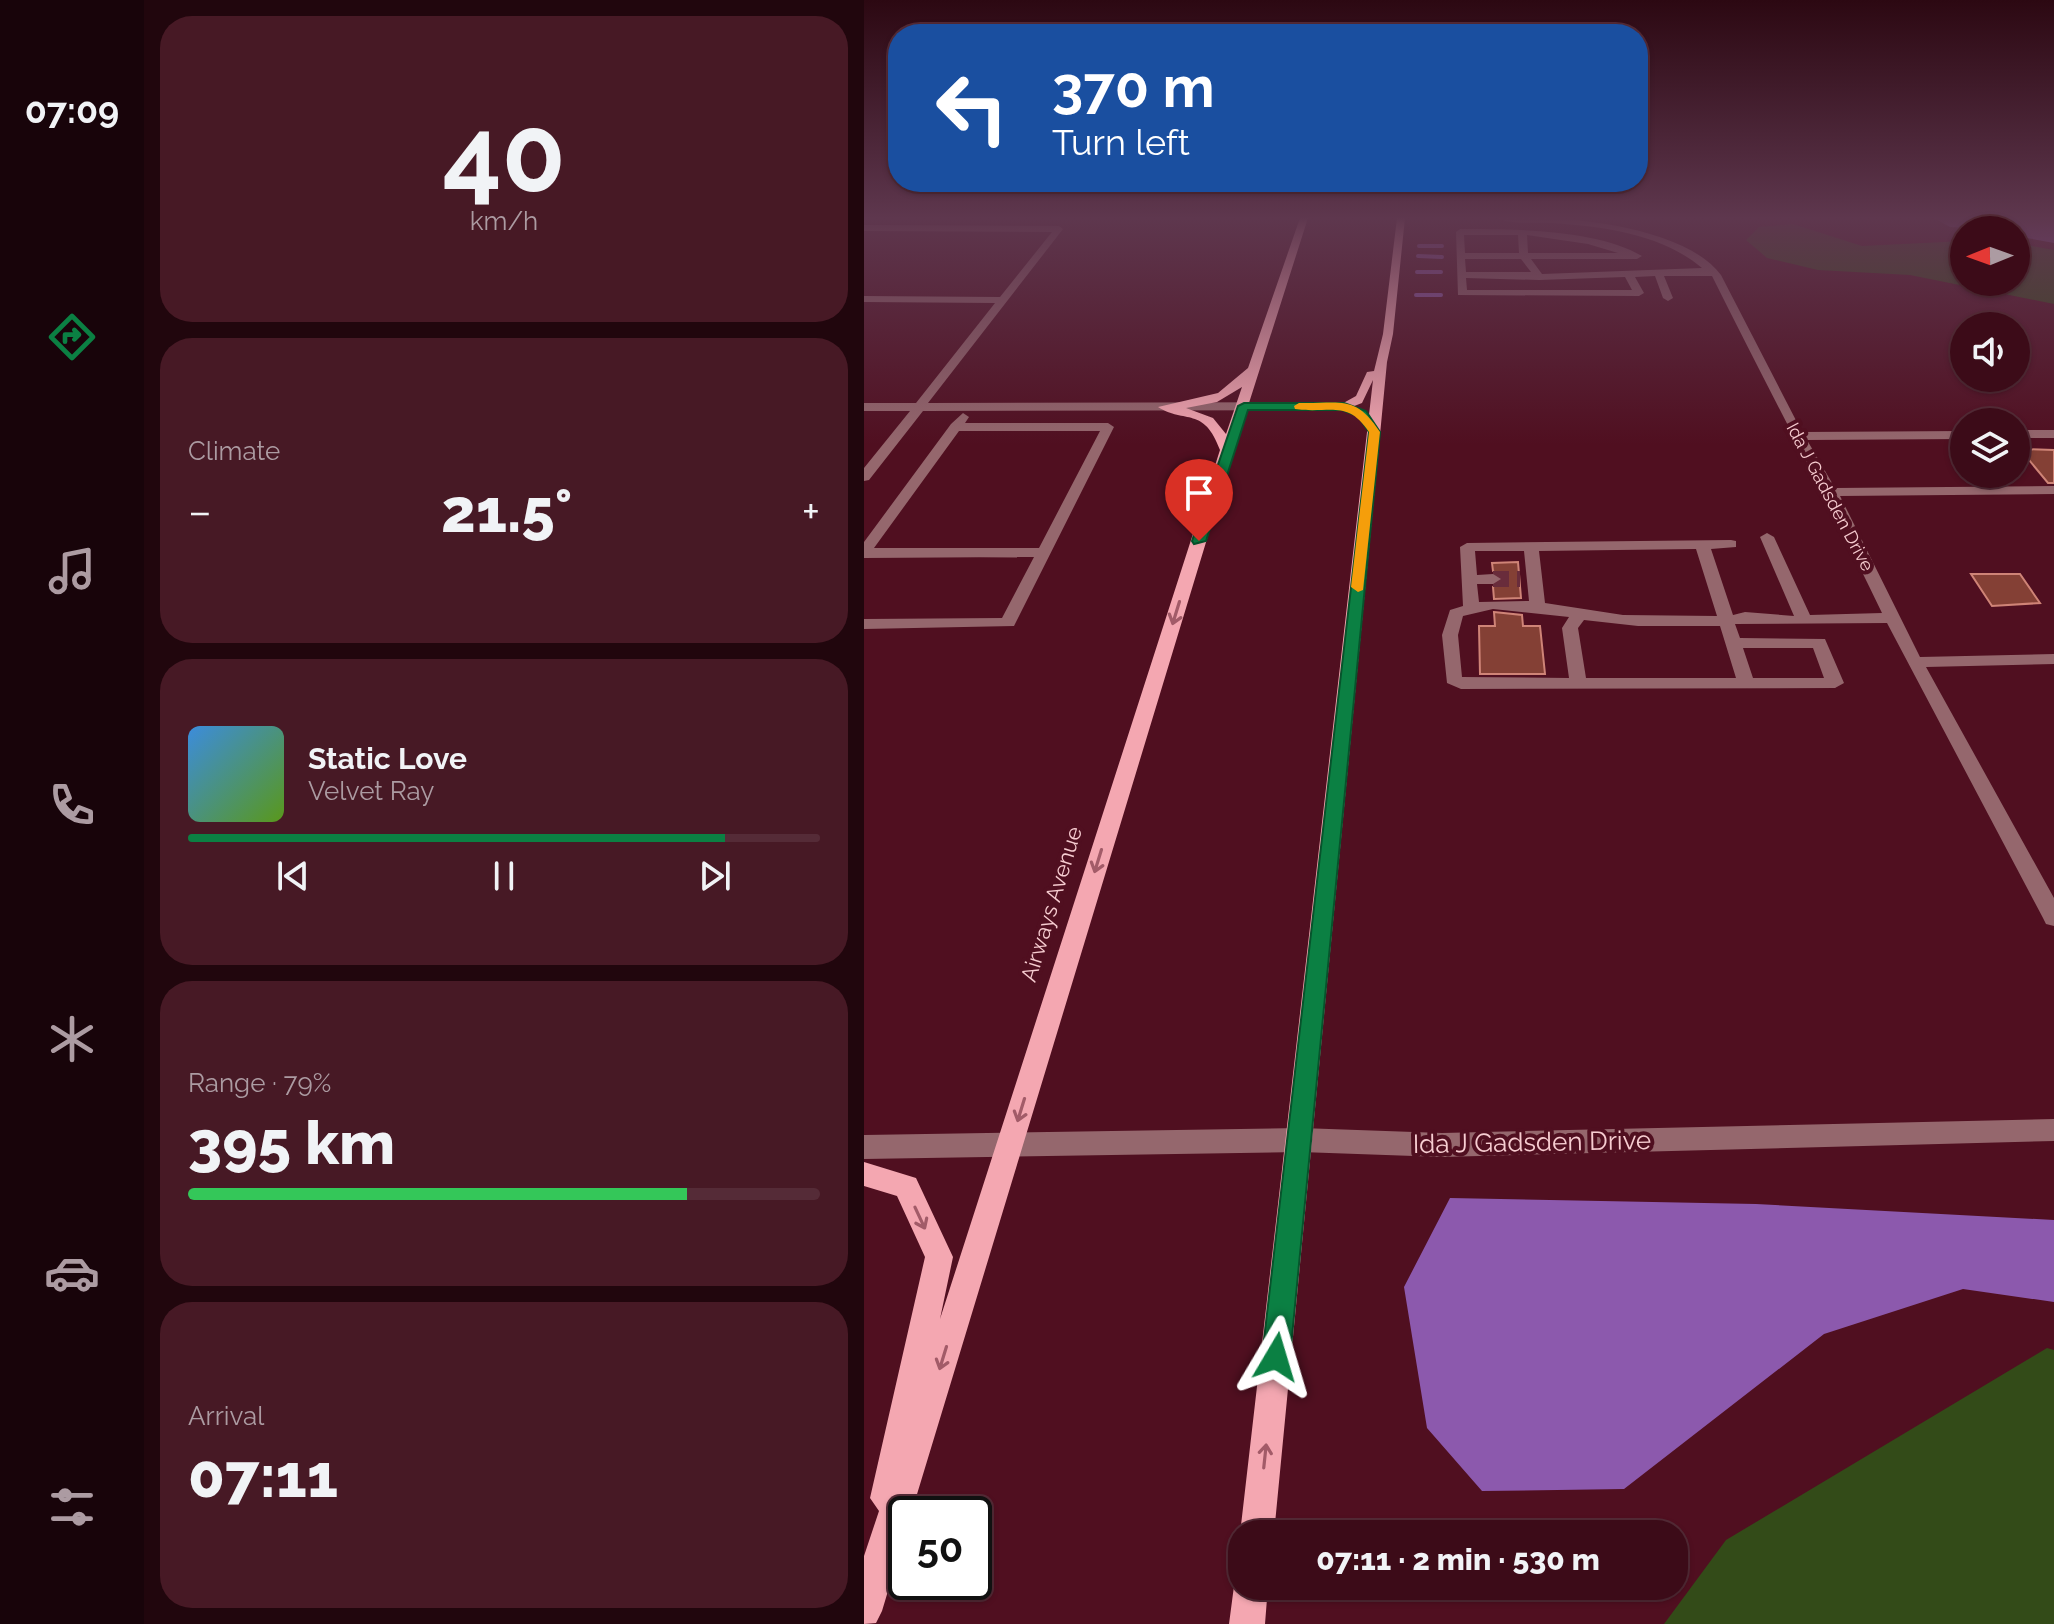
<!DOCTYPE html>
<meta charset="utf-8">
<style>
body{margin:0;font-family:Raleway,sans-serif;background:#471925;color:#f1f3f6;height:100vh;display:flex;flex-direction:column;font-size:30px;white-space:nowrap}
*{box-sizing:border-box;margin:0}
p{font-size:26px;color:#ac9ba2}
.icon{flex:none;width:44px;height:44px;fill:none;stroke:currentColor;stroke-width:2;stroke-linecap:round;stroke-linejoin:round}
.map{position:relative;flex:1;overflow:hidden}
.details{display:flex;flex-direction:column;gap:16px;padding:16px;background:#21060d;width:720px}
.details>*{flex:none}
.hud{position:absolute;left:24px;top:24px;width:760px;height:168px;border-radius:32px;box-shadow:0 2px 6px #0004,0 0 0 2px #552b37;background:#1a4fa0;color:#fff;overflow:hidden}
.needle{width:52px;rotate:269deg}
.controls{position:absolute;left:1086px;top:216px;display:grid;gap:16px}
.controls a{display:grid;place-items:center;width:80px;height:80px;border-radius:50%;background:#3c0b18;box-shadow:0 2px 6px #0004,0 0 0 2px #552b37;font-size:40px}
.speed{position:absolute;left:24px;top:1496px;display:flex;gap:16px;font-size:40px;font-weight:700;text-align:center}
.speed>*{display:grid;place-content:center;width:104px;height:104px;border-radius:50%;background:#3c0b18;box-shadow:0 2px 6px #0004,0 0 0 2px #552b37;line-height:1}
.speed .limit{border:4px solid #111;border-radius:12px;background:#fff;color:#111}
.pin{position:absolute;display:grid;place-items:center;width:68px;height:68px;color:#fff;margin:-82px -34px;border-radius:50% 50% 50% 0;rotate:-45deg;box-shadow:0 0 8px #0007}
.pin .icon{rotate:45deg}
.me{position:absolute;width:88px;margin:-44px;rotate:7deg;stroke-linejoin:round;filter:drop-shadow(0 0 6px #0008)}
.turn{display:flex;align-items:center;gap:28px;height:168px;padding:0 32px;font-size:36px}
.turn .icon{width:104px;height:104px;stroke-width:2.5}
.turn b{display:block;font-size:56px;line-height:68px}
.big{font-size:60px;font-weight:800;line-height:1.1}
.details .widget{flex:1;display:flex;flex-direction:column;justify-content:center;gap:12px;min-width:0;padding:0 28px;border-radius:32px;background:#471925}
.details .dial{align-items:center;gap:0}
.dial b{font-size:104px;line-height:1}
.song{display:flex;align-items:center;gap:24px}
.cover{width:96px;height:96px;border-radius:12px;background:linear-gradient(135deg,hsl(210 70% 55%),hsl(90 70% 35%))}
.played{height:8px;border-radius:4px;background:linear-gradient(90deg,#0b8043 85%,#552b37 85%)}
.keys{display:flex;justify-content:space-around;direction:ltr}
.heat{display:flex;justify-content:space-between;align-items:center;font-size:44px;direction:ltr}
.charge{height:12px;border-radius:6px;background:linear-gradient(90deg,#34c759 79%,#552b37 0)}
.trip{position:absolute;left:364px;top:1520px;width:460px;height:80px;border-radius:32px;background:#3c0b18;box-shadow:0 2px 6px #0004,0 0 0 2px #552b37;font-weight:800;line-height:80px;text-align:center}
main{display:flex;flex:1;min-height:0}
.menu{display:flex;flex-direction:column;width:144px;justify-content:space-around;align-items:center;background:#18040a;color:#ac9ba2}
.menu .icon{width:56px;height:56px}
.menu .on{color:#0b8043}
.menu b{font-size:36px;color:#f1f3f6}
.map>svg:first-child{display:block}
.green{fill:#334b18}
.water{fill:#8c59ad}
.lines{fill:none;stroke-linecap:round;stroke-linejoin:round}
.stream{stroke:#8c59ad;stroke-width:4}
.building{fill:#844035;stroke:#cf8477;stroke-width:2}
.minor-tunnel{stroke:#692c3b;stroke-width:16;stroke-dasharray:16 8;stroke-linecap:butt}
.minor{fill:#95676d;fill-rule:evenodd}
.major{fill:#f4a7b1;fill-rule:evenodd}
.oneway{stroke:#a25b68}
.route{fill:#0b8043;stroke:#07532c;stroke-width:2}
.slow{fill:#f59e0b}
.labels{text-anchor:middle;stroke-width:8;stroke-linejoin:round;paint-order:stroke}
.far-street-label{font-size:18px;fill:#f7cdd1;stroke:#500f20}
.street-label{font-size:22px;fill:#f7cdd1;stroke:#500f20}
.near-street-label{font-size:26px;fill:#f7cdd1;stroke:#500f20}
</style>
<main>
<nav class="menu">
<b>07:09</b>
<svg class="icon on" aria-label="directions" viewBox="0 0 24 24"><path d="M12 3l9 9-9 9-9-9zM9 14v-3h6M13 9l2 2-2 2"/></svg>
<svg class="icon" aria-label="music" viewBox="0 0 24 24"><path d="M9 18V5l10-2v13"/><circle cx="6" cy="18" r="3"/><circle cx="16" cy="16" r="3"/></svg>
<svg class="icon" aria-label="phone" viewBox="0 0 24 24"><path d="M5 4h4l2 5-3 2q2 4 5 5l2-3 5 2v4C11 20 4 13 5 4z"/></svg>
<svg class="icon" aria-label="climate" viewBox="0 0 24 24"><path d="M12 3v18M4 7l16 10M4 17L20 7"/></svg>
<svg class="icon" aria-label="car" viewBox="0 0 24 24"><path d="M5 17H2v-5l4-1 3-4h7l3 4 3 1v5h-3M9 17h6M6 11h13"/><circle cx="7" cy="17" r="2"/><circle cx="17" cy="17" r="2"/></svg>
<svg class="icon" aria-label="filters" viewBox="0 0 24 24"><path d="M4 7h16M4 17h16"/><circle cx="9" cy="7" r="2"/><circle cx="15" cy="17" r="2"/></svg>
</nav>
<section class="details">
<div class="widget dial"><b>40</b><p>km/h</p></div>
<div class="widget"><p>Climate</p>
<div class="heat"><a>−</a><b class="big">21.5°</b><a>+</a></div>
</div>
<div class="widget">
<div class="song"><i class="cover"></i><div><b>Static Love</b><p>Velvet Ray</p></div></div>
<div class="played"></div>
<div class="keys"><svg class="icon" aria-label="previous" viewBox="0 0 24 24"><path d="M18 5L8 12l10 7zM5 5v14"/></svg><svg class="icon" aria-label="pause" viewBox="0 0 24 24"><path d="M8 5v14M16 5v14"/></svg><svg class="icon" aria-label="next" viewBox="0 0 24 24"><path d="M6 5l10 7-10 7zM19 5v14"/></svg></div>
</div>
<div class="widget"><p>Range · 79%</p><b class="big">395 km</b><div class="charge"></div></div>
<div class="widget"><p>Arrival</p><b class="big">07:11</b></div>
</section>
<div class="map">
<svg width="1190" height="1624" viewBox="0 0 1190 1624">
<rect width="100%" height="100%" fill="#500f20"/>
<!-- green -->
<path class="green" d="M929 224 998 246 1100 241V282H1152V243L1190 250V304L1046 275 954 270 903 258 882 240 895 227Z
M1183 1348 1190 1350V1624H800L862 1540Z"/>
<!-- water -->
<path class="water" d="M1070 218H1190V243L1152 236V230L1086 227Z
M586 1198 892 1204 1190 1220V1302L1099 1289 960 1334 760 1489 618 1491 563 1428 540 1287Z"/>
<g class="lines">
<!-- stream -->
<path class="stream" d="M555 246H578
M554 256 578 257
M553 272H577
M552 295H577"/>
</g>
<!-- building -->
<path class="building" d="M1156 449 1190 450V483H1184Z
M654 562 657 598 630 599 629 587 640 578 629 571 628 563Z
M1107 574H1156L1176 603 1128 606Z
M630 612 658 615 659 626H676L681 674H616L615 626H631Z"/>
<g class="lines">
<!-- minor-tunnel -->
<path class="minor-tunnel" d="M629 579H656"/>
<!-- minor -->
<path class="minor" d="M633 218C692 214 819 224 857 275L938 432 1100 431V439L943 440 971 488 1190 486V494L976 496 1056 657 1190 654V664L1062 667 1190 898V926L1182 924 1179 918 1023 623 871 624 876 638 961 639 980 683 971 688 597 689 583 683 578 635 586 610 599 606 596 547 603 543 867 540 872 541V547L847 549 869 615 881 612 930 616 896 537 903 533 910 537 946 615 1018 613C964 500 904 389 848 276H800L809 298 804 301 799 298 791 276 771 277 780 293 775 296 594 295 592 232 596 229C648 229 733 229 778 256L773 259H667L678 274 838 268C798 234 738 226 687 223 671 222 646 225 633 218ZM600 235H654L655 253H601ZM663 235 724 244 754 253H664ZM601 259H657L667 272H602ZM761 277 768 290H603L602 278 675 280ZM832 549 853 616 759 615 681 603 675 551ZM611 551H660L665 601 615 602 613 584H629L637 579 629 574 613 575ZM629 609 705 617 698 628 705 678 598 677 594 635 599 616ZM720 620 774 626H856L872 678H722L714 628ZM879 648H949L960 678H889Z
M0 225 195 226 199 229 64 403 480 402 486 406 480 410 59 411 5 480 0 481V468L46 411H0V403H52L131 303 0 302V296L136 297 188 232 0 231Z
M99 413 105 417 101 423H244L250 427 150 626 0 629V619L138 618 170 557 0 558V542L87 424ZM95 431H236L175 548H10Z
M1152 430H1190V438H1152Z
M1190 1119V1141L578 1157 437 1152 0 1159V1135L437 1128 578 1133Z"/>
<!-- major -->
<path class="major" d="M436 218H444L370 450 47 1514H42V1531L18 1611 12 1623 0 1624V1556L15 1511 6 1498 61 1257 33 1196 0 1186V1162L52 1178 89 1257 76 1319 356 450C340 406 321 424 294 407L354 393 384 368ZM378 387 362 434 349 418 322 408 353 402Z
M533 218H541L529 334 523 362 410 1534H378V1539L376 1534 509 380 498 403 480 410 474 406 492 396 503 372 510 371 519 334Z
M378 1572V1586H404L401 1624H365L370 1586Z"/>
</g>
<!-- one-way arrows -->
<defs><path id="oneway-shaft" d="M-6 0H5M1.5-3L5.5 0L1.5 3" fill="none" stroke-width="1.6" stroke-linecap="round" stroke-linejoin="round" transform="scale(2)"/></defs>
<g class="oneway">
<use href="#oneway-shaft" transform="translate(312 613) rotate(107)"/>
<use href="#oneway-shaft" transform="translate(234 861) rotate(107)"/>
<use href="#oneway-shaft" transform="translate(157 1110) rotate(107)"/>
<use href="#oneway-shaft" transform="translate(56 1218) rotate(65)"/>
<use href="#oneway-shaft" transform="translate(79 1358) rotate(107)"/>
<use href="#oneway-shaft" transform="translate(401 1456) rotate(-84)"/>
</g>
<!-- sky -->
<linearGradient id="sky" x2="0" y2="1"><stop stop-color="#2c0812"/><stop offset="0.49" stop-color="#5e374e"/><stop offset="1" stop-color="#5e374e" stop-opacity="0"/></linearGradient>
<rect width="1190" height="445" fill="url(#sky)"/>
<!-- route -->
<path class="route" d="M380 403H480L502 411 516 432 426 1357 422 1367 412 1371 402 1367 398 1357 505 432 494 416 478 410H384L342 541 330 544 328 541 374 406Z"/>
<!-- slow -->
<path class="slow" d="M435 403C477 404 491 394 516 432L499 590 494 592 487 587 505 432C483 399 466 414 431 409L430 406Z"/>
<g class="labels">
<!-- far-street labels -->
<g class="far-street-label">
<text transform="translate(966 497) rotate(62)" y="6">Ida J Gadsden Drive</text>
</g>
<!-- street labels -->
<g class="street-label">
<text transform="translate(187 904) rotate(-73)" y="8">Airways Avenue</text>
</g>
<!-- near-street labels -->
<g class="near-street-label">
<text transform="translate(668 1142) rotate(-1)" y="9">Ida J Gadsden Drive</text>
</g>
</g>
</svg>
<div class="controls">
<a><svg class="needle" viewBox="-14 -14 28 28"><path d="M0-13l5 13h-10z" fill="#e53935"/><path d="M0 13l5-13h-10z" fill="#ac9ba2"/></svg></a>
<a><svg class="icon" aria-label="sound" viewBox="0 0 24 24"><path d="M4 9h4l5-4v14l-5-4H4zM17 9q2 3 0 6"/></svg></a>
<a><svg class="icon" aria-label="layers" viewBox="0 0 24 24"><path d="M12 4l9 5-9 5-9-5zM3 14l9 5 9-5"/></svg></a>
</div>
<div class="speed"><div class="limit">50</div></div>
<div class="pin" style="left:335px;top:541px;background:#d93025"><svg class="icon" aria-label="arrive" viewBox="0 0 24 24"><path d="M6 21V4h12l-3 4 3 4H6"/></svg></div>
<svg class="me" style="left:412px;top:1357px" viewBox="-20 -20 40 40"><path d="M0-17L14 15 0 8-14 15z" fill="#0b8043" stroke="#fff" stroke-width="4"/></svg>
<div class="trip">07:11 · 2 min · 530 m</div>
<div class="hud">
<div class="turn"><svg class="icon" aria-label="left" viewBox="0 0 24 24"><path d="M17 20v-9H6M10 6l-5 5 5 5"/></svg><div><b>370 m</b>Turn left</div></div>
</div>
</div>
</main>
